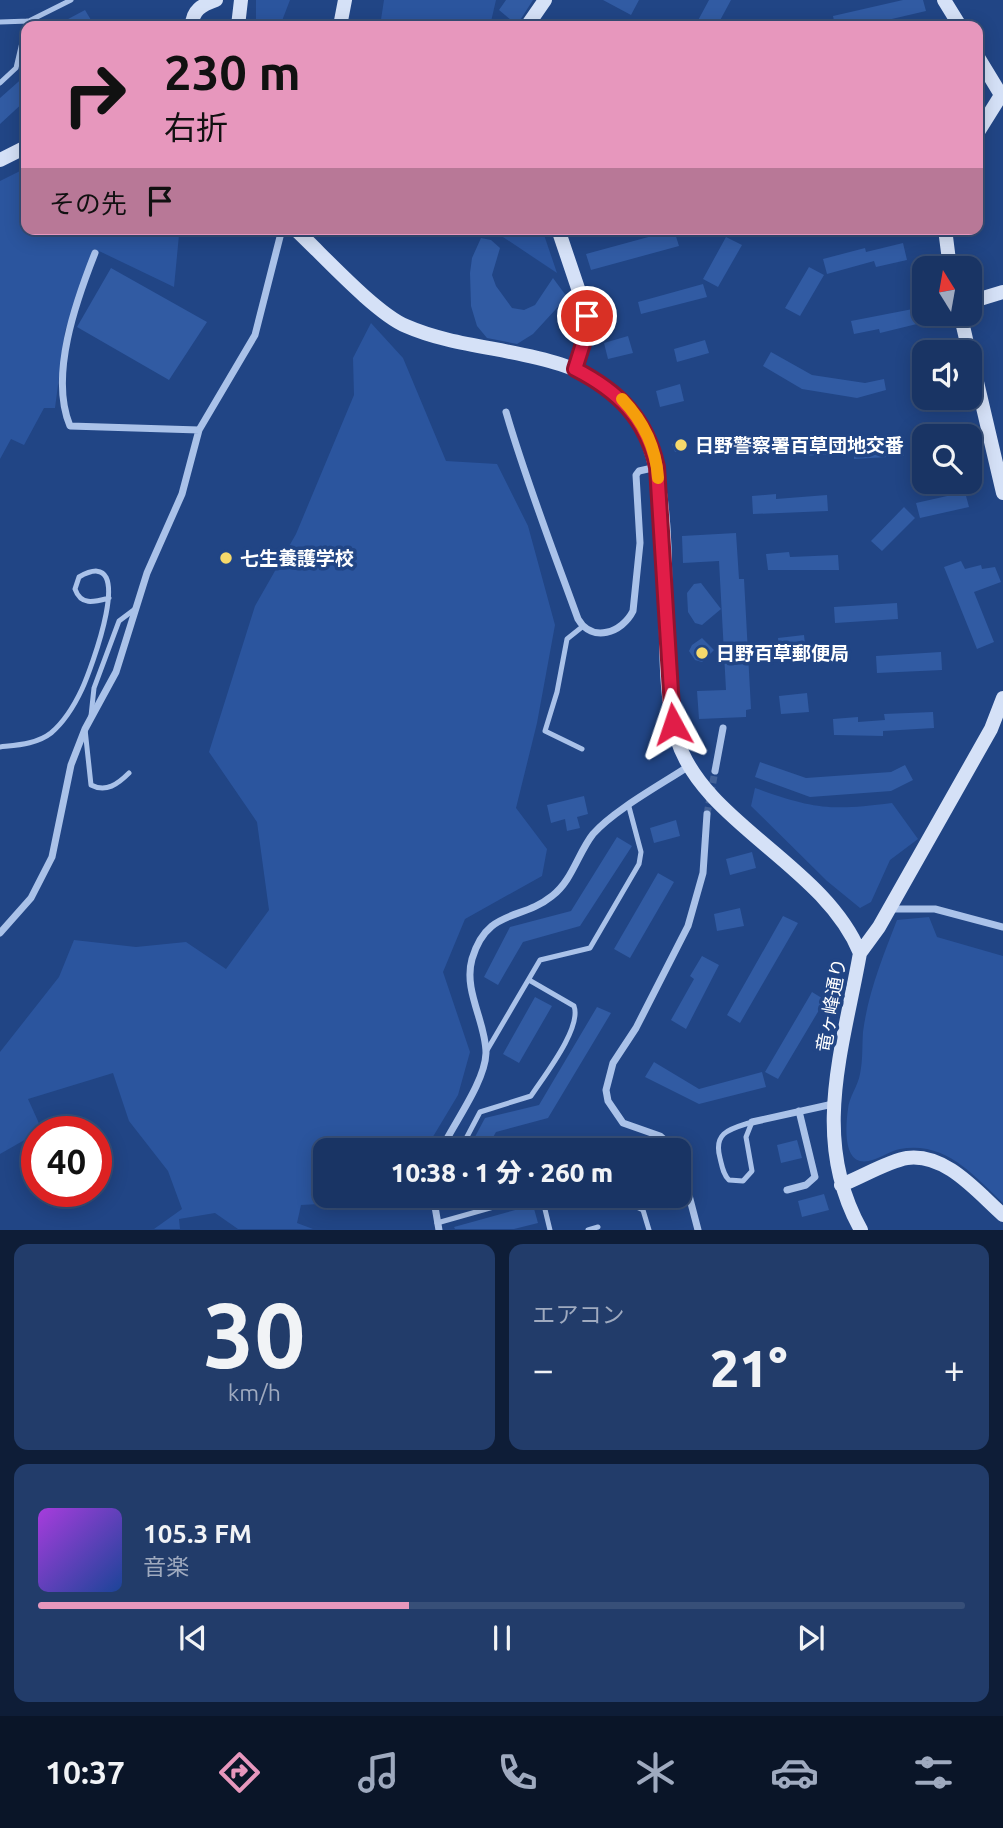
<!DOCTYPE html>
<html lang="ja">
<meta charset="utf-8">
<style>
body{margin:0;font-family:Ubuntu,"Noto Sans JP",sans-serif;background:#223c6a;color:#f1f3f6;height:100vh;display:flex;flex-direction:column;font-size:26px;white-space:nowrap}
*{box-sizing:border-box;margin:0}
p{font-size:23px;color:#9faabf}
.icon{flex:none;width:38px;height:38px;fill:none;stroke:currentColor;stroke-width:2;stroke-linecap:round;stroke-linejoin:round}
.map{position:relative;height:1230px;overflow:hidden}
.details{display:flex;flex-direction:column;gap:14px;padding:14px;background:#0e1d37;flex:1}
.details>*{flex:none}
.guide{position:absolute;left:21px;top:21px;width:962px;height:214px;border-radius:14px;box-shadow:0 4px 18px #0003,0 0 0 2px #374f78;background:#e797bd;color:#111;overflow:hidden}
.needle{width:46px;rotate:349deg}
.tools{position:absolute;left:912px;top:256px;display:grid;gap:14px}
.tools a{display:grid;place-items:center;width:70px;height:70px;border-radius:14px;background:#193464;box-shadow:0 4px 18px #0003,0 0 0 2px #374f78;font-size:35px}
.speed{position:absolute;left:21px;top:1116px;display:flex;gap:14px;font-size:35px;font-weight:700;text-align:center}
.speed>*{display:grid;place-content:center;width:91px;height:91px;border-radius:50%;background:#193464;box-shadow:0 4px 18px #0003,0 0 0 2px #374f78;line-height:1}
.speed .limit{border:10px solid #d22;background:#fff;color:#111}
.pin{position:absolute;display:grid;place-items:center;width:60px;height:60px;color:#fff;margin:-30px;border:4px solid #fff;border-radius:50%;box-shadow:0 2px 7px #0007}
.me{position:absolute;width:77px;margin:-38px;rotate:355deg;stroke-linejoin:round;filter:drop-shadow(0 0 5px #0008)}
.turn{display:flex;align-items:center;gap:24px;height:147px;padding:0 28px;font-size:32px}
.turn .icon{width:91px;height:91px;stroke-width:2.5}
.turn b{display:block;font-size:49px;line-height:60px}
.then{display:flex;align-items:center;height:66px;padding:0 28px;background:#0003;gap:14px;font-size:26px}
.big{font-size:52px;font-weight:800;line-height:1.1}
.details .tile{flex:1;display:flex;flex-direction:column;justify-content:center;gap:10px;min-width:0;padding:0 24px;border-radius:14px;background:#223c6a}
.details .dial{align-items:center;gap:0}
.dial b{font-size:91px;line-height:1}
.song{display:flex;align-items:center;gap:21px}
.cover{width:84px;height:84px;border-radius:10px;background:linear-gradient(135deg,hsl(280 70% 55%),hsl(220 70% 35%))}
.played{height:7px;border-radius:4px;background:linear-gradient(90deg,#e797bd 40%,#374f78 40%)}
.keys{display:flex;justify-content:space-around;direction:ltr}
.heat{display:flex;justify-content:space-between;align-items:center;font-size:38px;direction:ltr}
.details .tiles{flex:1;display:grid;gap:14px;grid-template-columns:1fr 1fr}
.tile:last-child{grid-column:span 2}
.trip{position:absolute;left:313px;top:1138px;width:378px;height:70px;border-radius:14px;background:#193464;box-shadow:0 4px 18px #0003,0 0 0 2px #374f78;font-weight:800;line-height:70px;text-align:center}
.menu{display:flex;height:112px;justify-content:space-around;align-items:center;background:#0a1528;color:#9faabf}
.menu .icon{width:49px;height:49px}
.menu .current{color:#e797bd}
.menu b{font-size:32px;color:#f1f3f6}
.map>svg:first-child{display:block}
.green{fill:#2b559e}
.building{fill:#315ba3}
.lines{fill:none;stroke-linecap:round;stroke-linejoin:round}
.street-tunnel{stroke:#426197;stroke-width:7;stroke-dasharray:7 3.5;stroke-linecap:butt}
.lane{stroke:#aac2e9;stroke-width:5}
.street{stroke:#aac2e9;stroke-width:7}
.secondary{stroke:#d5e1f7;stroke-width:14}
.route-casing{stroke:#92132f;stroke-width:18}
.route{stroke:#e11d48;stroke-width:12}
.slow{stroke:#f59e0b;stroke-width:12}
.poi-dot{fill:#f6d96b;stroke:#214585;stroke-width:2.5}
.labels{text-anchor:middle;stroke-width:7;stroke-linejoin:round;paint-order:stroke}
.poi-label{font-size:19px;font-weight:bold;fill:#fff;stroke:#214585;text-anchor:start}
.street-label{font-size:19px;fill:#fff;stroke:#214585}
</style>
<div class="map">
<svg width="1003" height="1230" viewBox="0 0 1003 1230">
<rect width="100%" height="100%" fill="#214585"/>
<!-- green -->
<path class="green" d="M256 0H290L280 26H256Z
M384 0H496L490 26H380Z
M26 168V229H178L179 235 174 287 99 251 65 331 55 408H44L24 445 11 439 0 459V181Z
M491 229H542L557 273Z
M371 323 403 358 446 461 497 464 528 526 555 625 537 723 516 808 547 849 542 876 465 919 443 972 470 1052 458 1095 425 1150H326V1195H415L414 1199 301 1205 297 1223 313 1229H238L215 1213 179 1219 180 1229H154L182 1209 168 1171 129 1121 113 1073 28 1099 42 1130 0 1154V1052L59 977 74 940 136 947 186 942 226 969 269 910 257 822 209 752 255 606 296 534 354 395 353 358Z
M755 788C814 809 830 811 892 803L918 839 890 860 871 902 860 908 827 881 751 806Z
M929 917 937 937 1003 956V1203C973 1175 946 1141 900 1149 888 1151 873 1164 860 1161 843 1157 846 1123 848 1109 849 1097 858 1086 860 1074 863 1060 862 1046 863 1032 868 993 883 956 897 920Z"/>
<!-- building -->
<path class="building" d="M506 0H533L517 25 499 10Z
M603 0H639L631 15Z
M709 0H731L717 26H695Z
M903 0H923L926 11 862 26H835L833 16Z
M85 10 91 20 81 26H55Z
M26 75V100L0 124V98Z
M674 230 679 246 591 270 586 254Z
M726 237 742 245 718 287 703 279Z
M481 238 491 240 500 248 492 275 496 286 512 308 524 310 535 305 553 278 567 297 533 334 517 344 487 338 477 326 471 306 470 273 472 258Z
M903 243 907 260 876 267 874 261 827 274 823 259 865 248 866 252Z
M809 267 824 275 800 316 785 308Z
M111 268 207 322 169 380 77 327Z
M703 284 707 297 641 314 638 302Z
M918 308 921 323 880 333 879 329 854 334 851 321Z
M628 336 633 353 608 359 604 343Z
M705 340 709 353 677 362 674 349Z
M771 352 812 375 865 383 884 379 886 390 857 398 802 389 763 366Z
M680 384 684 401 660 407 656 391Z
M749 435 798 437V441L874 440V446L903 444 904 456 854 459V453L802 456 801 451 778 452 777 449 749 448Z
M686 439 689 447 675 452 672 444Z
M965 492 969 507 920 518 916 503Z
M776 494V499L827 495 828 511 753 514 752 496Z
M904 507 915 518 882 551 871 541Z
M736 533 739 579H744L751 709 746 710V717L699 719 697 691 726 690 719 561 683 563 682 536Z
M789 552 790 557 838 555 839 570H768L766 554Z
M961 561 965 569 981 565 982 569 995 567 1001 582 974 592 994 642 977 649 944 567Z
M701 583 721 609 702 625 695 623 688 612 687 593 694 584Z
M897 603 898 619 835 623 834 607Z
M804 635 806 653 779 655 778 638Z
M702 638 714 650 702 662 695 660 689 651 692 645Z
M941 652 942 670 877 673 876 656Z
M807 693 809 712 781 714 779 696Z
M933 712 934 728 883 731V736L834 735 833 719 858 717V722L885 720 884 714Z
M760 762 806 778 891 772 905 765 913 780 891 791 810 797 755 777Z
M584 796 588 814 577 817 580 828 567 831 565 819 551 823 547 805Z
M676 820 680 836 654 843 650 828Z
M617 837 632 846 580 926 523 942 498 985 484 977 510 927 571 911Z
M752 852 756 868 730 875 726 859Z
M658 873 674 882 630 958 614 949Z
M740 908 744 926 717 931 714 914Z
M783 916 798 923 740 1023 727 1015Z
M702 956 719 965 686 1029 671 1020 694 979 690 976Z
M812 992 825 1000 778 1079 765 1072Z
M535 997 552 1006 519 1063 503 1054Z
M597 1007 611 1013 548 1118 496 1132 486 1150H468L485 1118 539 1105Z
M654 1062 699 1089 762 1072 766 1087 699 1104 645 1077Z
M609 1140 625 1150H585L584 1146Z
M797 1140 802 1158 781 1163 777 1145Z
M824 1194 829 1210 802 1217 798 1201Z
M533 1205 538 1223 514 1229H455L454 1227Z"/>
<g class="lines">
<!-- street-tunnel -->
<path class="street-tunnel" d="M707 814 715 771"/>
<!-- lane -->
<path class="lane" d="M0 22 29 21 71 0
M0 83 16 68 27 21
M582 627 567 639 557 692 545 731 582 749
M91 716 94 688 119 621 135 609
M85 729 91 785C106 793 118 784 129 773
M0 747C17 745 37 744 51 733 64 722 75 704 82 689 89 674 140 542 79 577L75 589C81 606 94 602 109 598
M486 1052 540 960 590 948 639 864 641 852 629 807
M752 1122 746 1137 752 1171 743 1181 729 1180C723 1174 722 1166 720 1158 713 1132 730 1129 752 1122Z
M460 1150 480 1112 531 1096C544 1076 582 1028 574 1006L529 980
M611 1195 643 1210 649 1230
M542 1197 550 1230
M437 1223 533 1196 549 1195
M588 1230 598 1227"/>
<!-- street -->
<path class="street" d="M95 253C76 301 49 376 70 426L199 430
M506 412C526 481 553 550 578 619 592 643 622 633 633 611L640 543 636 475 639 471 657 467
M715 771 723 728
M891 909H935L1003 927
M0 933 31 898 52 857 71 765 85 729 116 672 147 573 182 494 199 430 255 335 282 229
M752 1122 833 1104
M441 1150C454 1123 485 1082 486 1053 486 1022 463 991 472 959 487 908 521 921 552 896 572 881 578 853 593 834 614 810 662 784 689 766
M676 1150 660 1136 623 1123 608 1101 606 1090 613 1063 636 1028 688 926 703 873 707 814
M679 1157 698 1230
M787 1190 806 1185 815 1177 799 1111
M433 1195 439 1230"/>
<!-- secondary -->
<path class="secondary" d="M944 0 960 26
M192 26C192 10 202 5 216 0
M238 26 241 0
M340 26 345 0
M527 26 545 0
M978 57 1001 95
M978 132 1003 92
M0 160 26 147
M295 229C322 254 375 313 406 326 474 356 562 345 619 397 692 462 649 648 677 739 703 823 824 865 860 953 843 1049 810 1139 861 1230
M558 229 587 315 588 328 575 369
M945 229 950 268
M970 302 1003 292
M960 313 969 352
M970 352 1003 493
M860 953 879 927 991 729 1003 698
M841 1185C860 1178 888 1161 907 1158 946 1153 977 1192 1003 1215"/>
</g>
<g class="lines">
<defs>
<path id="route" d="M587 316 588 328 575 369C618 391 646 418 657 467L673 724"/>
</defs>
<!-- route casing -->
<use href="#route" class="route-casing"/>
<!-- route -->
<use href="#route" class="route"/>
<!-- slow -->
<path class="slow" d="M622 399C643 421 656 447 658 478"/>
</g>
<!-- markers -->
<g class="poi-dot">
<circle cx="681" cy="445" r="7"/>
<circle cx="226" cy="558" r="7"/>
<circle cx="702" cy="653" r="7"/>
</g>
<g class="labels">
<!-- poi labels -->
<g class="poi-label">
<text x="695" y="452">日野警察署百草団地交番</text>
<text x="240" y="565">七生養護学校</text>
<text x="716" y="660">日野百草郵便局</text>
</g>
<!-- street labels -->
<g class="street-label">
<text transform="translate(831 1005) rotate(-80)" y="7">竜ヶ峰通り</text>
</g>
</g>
</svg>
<div class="tools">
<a><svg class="needle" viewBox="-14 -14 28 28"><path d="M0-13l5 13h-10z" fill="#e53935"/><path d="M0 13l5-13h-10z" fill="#9faabf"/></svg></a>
<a><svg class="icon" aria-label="sound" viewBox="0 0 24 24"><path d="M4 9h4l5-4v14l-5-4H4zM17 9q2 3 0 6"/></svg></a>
<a><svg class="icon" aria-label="search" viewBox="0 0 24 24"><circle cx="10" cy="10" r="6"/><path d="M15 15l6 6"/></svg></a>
</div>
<div class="speed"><div class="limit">40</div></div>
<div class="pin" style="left:587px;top:316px;background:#d93025"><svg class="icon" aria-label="arrive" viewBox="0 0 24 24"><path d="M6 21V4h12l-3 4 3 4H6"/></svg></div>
<svg class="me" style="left:673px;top:724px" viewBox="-20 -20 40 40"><path d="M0-17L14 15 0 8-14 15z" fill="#e11d48" stroke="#fff" stroke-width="4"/></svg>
<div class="trip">10:38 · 1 分 · 260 m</div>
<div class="guide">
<div class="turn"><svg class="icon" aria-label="right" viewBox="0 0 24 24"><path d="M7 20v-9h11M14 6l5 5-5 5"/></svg><div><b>230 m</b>右折</div></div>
<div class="then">その先<svg class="icon" aria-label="arrive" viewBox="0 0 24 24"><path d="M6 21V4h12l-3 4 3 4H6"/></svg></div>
</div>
</div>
<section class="details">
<div class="tiles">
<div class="tile dial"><b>30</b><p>km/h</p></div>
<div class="tile"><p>エアコン</p>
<div class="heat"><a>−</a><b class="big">21°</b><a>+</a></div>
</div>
<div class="tile">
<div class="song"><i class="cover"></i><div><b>105.3 FM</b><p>音楽</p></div></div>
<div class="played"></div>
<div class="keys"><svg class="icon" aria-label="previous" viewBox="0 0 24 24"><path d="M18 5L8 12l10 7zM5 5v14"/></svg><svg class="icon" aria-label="pause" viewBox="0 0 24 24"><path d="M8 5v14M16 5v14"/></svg><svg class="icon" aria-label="next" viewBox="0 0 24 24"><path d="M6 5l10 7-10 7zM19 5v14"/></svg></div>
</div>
</div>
</section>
<nav class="menu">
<b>10:37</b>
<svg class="icon current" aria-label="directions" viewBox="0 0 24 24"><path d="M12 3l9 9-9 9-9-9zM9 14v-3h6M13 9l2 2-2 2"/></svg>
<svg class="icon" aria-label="music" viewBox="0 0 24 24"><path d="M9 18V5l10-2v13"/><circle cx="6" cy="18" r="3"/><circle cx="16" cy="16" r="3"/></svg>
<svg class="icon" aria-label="phone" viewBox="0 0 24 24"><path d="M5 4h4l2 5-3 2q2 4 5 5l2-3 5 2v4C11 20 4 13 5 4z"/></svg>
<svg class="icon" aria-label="climate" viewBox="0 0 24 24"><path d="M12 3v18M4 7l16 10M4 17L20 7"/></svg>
<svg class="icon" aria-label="car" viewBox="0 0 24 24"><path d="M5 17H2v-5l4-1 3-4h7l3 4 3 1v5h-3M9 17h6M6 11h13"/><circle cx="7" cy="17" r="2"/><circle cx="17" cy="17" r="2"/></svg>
<svg class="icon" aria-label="filters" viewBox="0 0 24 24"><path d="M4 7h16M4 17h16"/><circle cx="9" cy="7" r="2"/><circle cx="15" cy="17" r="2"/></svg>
</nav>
